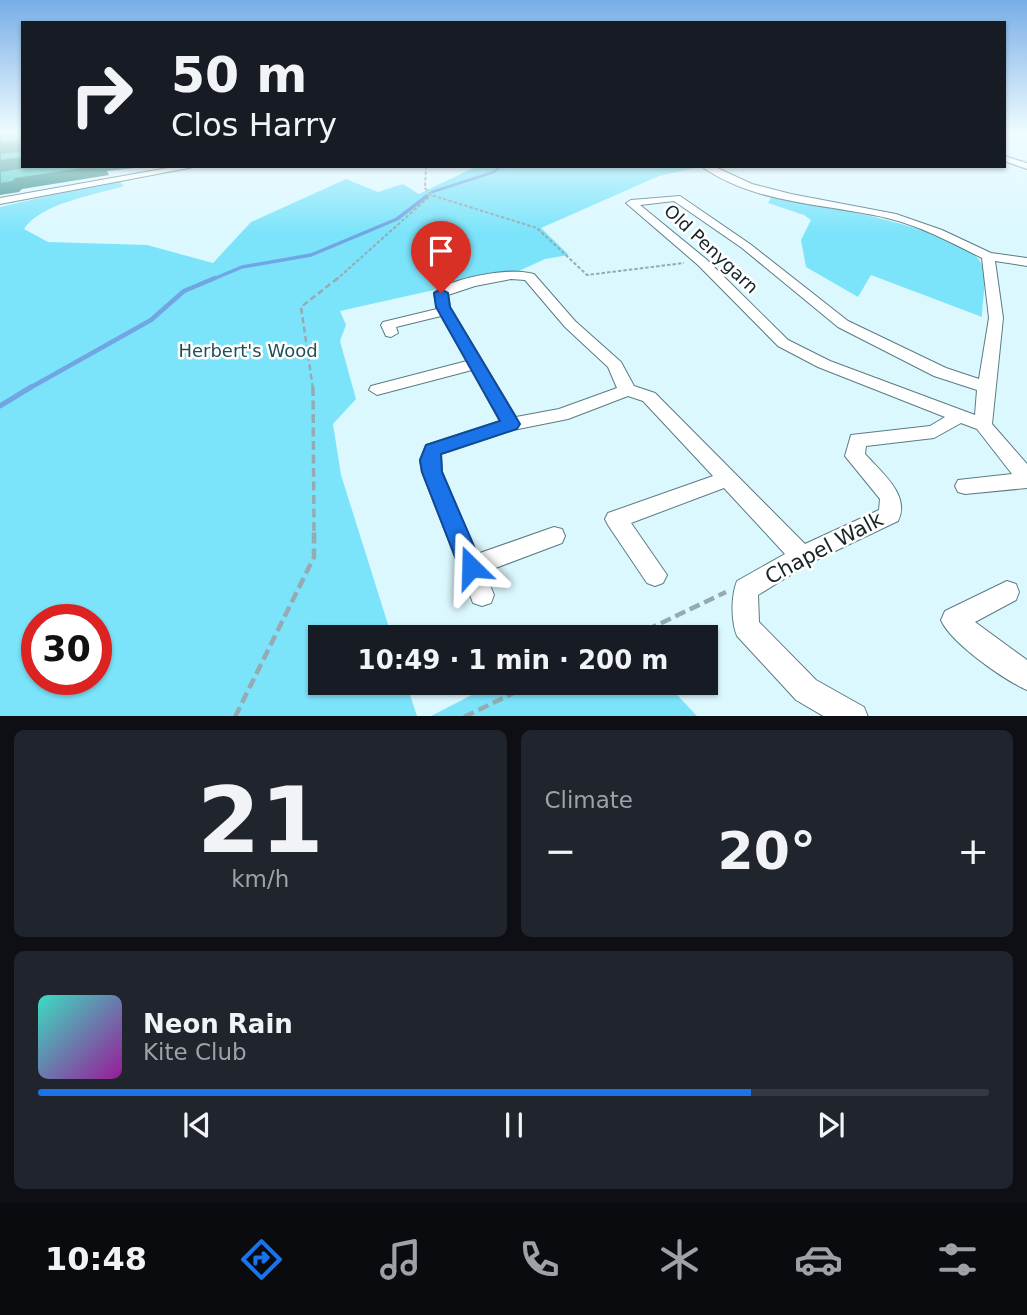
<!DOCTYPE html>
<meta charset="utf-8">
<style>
body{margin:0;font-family:"DejaVu Sans",sans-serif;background:#20242c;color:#f1f3f6;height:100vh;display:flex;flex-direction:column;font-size:26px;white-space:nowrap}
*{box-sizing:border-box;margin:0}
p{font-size:23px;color:#9ea1a6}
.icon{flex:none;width:38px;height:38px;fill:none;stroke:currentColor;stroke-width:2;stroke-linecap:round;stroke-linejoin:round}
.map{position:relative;height:716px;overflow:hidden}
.drawer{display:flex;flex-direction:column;gap:14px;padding:14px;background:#0d0f14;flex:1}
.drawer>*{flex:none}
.banner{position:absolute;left:21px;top:21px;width:985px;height:147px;border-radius:0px;box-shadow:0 2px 5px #0004;background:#171b24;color:#f1f3f6;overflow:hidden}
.speed{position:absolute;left:21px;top:604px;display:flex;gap:14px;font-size:35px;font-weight:700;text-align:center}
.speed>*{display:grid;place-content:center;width:91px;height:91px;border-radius:50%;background:#171b24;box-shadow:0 2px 5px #0004;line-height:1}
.speed .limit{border:10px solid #d22;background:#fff;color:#111}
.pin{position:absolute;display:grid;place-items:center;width:60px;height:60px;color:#fff;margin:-72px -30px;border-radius:50% 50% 50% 0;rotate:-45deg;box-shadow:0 0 7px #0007}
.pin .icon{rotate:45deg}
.me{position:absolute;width:77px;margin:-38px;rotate:338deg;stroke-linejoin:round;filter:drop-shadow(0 0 5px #0008)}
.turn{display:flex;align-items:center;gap:24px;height:147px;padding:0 35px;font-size:32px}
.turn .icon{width:91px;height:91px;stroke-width:2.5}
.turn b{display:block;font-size:49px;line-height:60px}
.big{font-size:52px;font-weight:600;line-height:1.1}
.drawer .card{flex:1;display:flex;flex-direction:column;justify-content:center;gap:10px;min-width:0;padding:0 24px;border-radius:10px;background:#20242c}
.drawer .dial{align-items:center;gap:0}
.dial b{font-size:91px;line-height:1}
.song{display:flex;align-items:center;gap:21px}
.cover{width:84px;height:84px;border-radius:10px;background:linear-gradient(135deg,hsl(170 70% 55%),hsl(300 70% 35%))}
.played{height:7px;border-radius:4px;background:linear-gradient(90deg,#1a73e8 75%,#363941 75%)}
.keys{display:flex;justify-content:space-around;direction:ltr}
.heat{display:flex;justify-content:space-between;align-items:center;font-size:38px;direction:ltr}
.drawer .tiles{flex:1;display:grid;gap:14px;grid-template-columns:1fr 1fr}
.card:last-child{grid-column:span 2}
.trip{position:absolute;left:308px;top:625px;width:410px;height:70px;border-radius:0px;background:#171b24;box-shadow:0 2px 5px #0004;font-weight:600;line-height:70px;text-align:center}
.tabs{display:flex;height:112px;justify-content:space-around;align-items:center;background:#090b0e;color:#9ea1a6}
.tabs .icon{width:49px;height:49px}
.tabs .selected{color:#1a73e8}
.tabs b{font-size:32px;color:#f1f3f6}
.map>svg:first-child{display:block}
.green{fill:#7ce4fa;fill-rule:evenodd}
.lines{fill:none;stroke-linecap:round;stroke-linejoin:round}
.stream-far3{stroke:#71a5e4;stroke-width:2.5}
.stream-far2{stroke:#71a5e4;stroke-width:3.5}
.stream-far1{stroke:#71a5e4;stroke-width:4.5}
.stream{stroke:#71a5e4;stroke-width:5}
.minor-casing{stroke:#5b7b83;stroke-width:2}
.path-far3{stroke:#94abb1;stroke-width:2;stroke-dasharray:3.5 2;stroke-linecap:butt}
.path-far2{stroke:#94abb1;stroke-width:2.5;stroke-dasharray:6 3.5;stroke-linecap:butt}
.path-far1{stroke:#94abb1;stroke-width:3.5;stroke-dasharray:9 4.5;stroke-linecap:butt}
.path{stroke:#94abb1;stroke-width:4.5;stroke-dasharray:11 5;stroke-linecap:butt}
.minor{fill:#fff;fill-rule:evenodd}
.shaded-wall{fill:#39908d}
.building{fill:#52cdca;stroke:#39908d;stroke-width:2}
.route{fill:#1a73e8;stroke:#114b97;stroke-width:2}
.labels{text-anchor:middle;stroke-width:5;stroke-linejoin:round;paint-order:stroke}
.street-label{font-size:18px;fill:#172427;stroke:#fff}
.park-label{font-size:18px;fill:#1e505a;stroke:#fff}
.near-street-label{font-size:21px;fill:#172427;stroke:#fff}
</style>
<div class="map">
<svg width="1027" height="717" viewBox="0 0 1027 717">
<rect width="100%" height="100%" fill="#dcf8ff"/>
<!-- green -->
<path class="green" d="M477 166 700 167 659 176 541 228 569 255 545 259 519 271 340 311 346 325 340 341 356 399 333 424 341 475 392 637H320V682L406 683 417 716H0V207L118 180 124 186C95 195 41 203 24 229L48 242 147 245 213 263 251 222 346 179 378 192 403 184 419 194ZM37 620H96V679H37Z
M773 194C812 205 965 229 981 263 988 276 982 302 982 317L871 275 858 297 806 267 801 240 811 220 804 215 768 203Z
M495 683H666L697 716H431Z"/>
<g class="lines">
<!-- stream-far3 -->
<path class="stream-far3" d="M432 192 494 172 501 166"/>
<!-- stream-far2 -->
<path class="stream-far2" d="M211 280 242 267 311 255 397 219 427 196"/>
<!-- stream-far1 -->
<path class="stream-far1" d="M28 389 151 320 184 291 215 278"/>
<!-- stream -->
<path class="stream" d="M0 406 31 387"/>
<defs>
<path id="minor" d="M1004 156 1027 163V169L1004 161Z
M179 166H199L0 204V198Z
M701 166H713L752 184 791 194 896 214 942 230 991 253 1027 258V266L995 261 1003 318 992 424 1027 464V488L965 494 958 492 955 486 958 480 1012 474 977 429 961 423 934 438 866 446 865 454C881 472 911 495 898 521L810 563 758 595 759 622 816 680 864 707 868 717H825L796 700 737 636C731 621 731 596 737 581L785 554 724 488 631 523 667 575 663 583 655 586 647 583 608 525 605 519 608 513 713 476 643 401 628 396 568 419 513 430 441 454 442 472 477 554 554 527 562 529 565 536 562 543 485 572 494 595 491 603 482 606 473 603 470 595 422 472 420 460 426 445 500 421 472 370 377 395 369 390 371 386 467 361 441 316 396 327 398 333 391 337 386 336 381 325 383 322 437 309 434 293C450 278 508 268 529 273L534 274 575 321 621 362 634 386 655 393 805 544 879 510 880 499 845 456 851 435 930 426 945 417 818 367 778 346 698 265 626 203 631 200 680 196 750 244 848 321 946 368 979 379 989 318 982 258C952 243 921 226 887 218 827 204 753 204 701 166ZM674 201 742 248 838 327 934 376 977 390 975 415 830 361 788 340 706 259 640 205ZM511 279 525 280 565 327 608 367 617 388 559 409 516 417 450 307 448 295 475 286Z
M1007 581 1016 584 1019 592 1016 600 975 622 1027 660V690C1004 680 951 643 941 620L945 611Z"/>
</defs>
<!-- minor casing -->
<use href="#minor" class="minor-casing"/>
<!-- path-far3 -->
<path class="path-far3" d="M426 166 425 188 431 195 537 228 587 275 684 263
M336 280 431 195"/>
<!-- path-far2 -->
<path class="path-far2" d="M313 389 301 307 338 278"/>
<!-- path-far1 -->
<path class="path-far1" d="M313 387 314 531"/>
<!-- path -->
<path class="path" d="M632 637 726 592
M235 717 314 557V529
M464 717 536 682"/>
<!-- minor -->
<use href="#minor" class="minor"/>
</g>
<!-- shaded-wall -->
<path class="shaded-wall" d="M18 142 23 150 0 152V143Z
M23 158V166H35L0 171V161Z
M102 166H153L107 171 109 175 22 189 19 192 0 195V184L16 179Z"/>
<!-- building -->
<path class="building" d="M0 132H23V158L0 161V153L19 151 21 149 18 142 0 143Z
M33 166H102L16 179 13 182 0 184V171Z"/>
<!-- sky -->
<linearGradient id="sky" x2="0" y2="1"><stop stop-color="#78aee6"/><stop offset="0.57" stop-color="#effcff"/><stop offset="1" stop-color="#effcff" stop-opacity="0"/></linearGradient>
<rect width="1027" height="232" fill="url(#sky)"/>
<!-- route -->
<path class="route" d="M441 289 448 293 450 307 520 424 517 429 441 454 442 472 483 567 479 575 471 578 462 575 459 567 422 472 420 460 426 445 500 421 436 307 434 293Z"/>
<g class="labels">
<!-- street labels -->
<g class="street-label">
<text transform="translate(711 249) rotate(43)" y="6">Old Penygarn</text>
</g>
<!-- park labels -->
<g class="park-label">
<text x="248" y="357">Herbert's Wood</text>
</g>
<!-- near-street labels -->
<g class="near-street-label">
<text transform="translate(824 548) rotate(-28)" y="7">Chapel Walk</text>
</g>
</g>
</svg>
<div class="speed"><div class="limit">30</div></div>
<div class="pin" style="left:441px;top:293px;background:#d93025"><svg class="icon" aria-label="arrive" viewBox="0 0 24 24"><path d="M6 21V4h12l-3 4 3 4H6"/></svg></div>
<svg class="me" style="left:471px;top:567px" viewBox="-20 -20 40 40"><path d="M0-17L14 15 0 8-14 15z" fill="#1a73e8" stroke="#fff" stroke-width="4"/></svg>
<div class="trip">10:49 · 1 min · 200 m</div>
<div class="banner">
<div class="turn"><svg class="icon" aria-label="right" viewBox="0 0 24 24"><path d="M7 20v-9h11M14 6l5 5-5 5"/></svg><div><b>50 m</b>Clos Harry</div></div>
</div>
</div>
<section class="drawer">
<div class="tiles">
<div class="card dial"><b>21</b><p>km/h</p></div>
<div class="card"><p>Climate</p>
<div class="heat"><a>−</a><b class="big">20°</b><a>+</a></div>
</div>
<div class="card">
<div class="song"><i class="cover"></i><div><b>Neon Rain</b><p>Kite Club</p></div></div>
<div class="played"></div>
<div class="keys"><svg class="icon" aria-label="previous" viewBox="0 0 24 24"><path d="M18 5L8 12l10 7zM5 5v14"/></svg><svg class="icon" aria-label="pause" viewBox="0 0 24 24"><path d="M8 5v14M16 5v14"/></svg><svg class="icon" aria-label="next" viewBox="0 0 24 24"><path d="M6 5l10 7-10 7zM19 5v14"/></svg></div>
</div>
</div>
</section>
<nav class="tabs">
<b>10:48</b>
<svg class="icon selected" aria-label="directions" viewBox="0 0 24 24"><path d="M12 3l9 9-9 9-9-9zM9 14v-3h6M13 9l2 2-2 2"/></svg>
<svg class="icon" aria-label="music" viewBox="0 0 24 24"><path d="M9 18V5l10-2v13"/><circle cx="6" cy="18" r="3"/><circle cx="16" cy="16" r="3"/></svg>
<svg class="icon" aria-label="phone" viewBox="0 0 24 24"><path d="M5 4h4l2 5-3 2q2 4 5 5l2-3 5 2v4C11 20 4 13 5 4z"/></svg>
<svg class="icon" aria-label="climate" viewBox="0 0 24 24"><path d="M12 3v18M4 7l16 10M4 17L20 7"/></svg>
<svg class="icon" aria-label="car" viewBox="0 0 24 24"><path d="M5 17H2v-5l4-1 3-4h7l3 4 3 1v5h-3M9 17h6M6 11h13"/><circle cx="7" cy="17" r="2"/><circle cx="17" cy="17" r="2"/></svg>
<svg class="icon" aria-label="filters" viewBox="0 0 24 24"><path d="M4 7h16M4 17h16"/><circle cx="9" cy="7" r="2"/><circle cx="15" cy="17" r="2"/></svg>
</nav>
